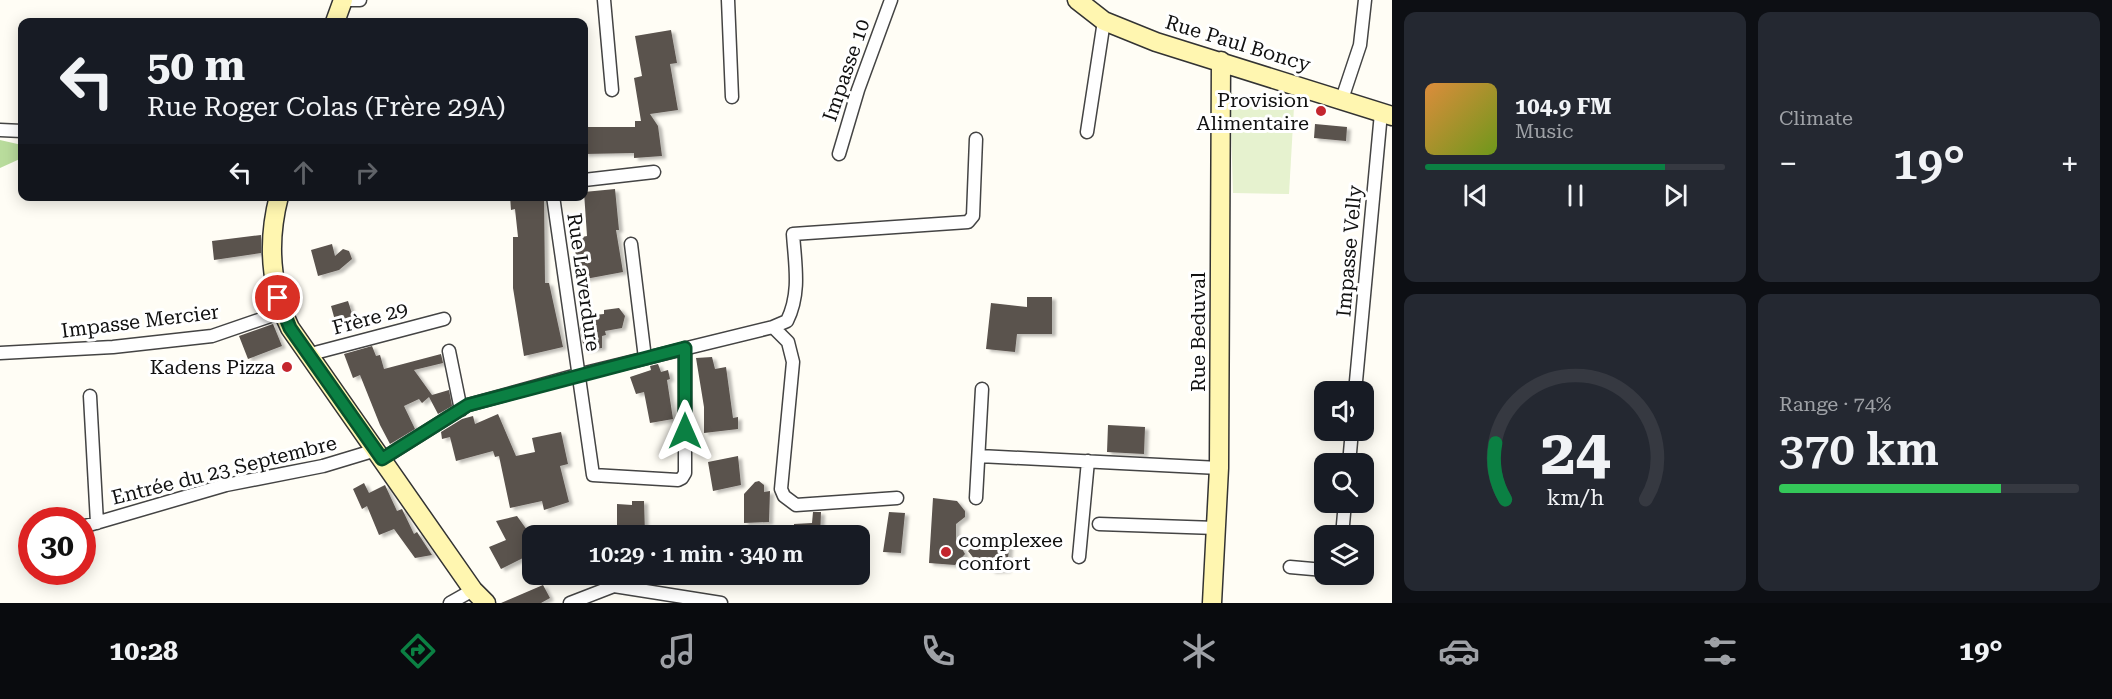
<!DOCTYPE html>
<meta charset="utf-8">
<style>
body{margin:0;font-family:"Roboto Serif",serif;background:#242831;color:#f1f3f6;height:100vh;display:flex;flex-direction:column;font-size:22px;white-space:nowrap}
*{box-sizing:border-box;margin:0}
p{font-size:20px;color:#9ea1a6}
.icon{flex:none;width:33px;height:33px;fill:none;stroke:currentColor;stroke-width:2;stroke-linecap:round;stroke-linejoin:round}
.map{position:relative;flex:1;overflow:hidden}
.details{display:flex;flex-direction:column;gap:12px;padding:12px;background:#0d0f14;width:720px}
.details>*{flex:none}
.banner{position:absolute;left:18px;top:18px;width:570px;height:183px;border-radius:12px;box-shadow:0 3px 15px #0003;background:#171b24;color:#f1f3f6;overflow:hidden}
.controls{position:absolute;left:1314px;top:381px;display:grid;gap:12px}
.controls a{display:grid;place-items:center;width:60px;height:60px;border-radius:12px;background:#171b24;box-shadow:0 3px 15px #0003;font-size:30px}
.speed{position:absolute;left:18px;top:507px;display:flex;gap:12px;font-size:30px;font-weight:700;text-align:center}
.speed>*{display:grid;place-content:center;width:78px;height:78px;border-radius:50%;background:#171b24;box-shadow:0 3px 15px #0003;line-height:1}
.speed .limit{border:9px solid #d22;background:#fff;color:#111}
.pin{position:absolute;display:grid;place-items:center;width:51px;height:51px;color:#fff;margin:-26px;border:3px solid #fff;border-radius:50%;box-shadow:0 2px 6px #0007}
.me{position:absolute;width:66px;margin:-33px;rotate:0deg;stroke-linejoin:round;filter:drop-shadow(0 0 4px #0008)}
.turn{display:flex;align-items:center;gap:21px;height:126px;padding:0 30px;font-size:27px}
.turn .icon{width:78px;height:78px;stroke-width:2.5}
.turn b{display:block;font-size:42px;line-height:51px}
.lanes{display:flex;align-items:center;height:57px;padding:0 30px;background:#0003;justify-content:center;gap:30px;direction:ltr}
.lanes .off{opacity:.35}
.big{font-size:45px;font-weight:600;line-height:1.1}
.details .tile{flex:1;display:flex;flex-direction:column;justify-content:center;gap:9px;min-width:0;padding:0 21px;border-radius:12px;background:#242831}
.details .dial{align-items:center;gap:0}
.dial svg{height:156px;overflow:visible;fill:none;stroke:#363941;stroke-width:7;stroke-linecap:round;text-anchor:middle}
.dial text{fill:#f1f3f6;stroke:none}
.song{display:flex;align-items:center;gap:18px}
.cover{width:72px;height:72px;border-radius:9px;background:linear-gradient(135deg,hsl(30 70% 55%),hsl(80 70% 35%))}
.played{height:6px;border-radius:3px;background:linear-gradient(90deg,#0b8043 80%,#363941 80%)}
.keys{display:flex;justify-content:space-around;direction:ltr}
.heat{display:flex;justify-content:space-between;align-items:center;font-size:33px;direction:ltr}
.charge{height:9px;border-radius:4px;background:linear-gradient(90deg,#34c759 74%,#363941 0)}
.details .tiles{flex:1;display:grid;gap:12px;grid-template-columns:repeat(2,1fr)}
.trip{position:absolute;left:522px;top:525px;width:348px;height:60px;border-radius:12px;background:#171b24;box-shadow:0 3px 15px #0003;font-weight:600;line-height:60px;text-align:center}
.tab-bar{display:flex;height:96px;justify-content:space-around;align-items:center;background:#090b0e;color:#9ea1a6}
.tab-bar .icon{width:42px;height:42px}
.tab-bar .on{color:#0b8043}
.tab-bar b{font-size:27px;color:#f1f3f6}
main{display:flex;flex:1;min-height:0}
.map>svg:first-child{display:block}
.forest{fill:#b9dc9c}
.pitch{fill:#e6f2cf}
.building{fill:#5a524d;filter:url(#shadow)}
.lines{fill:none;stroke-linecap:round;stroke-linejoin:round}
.street-casing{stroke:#444;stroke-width:15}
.secondary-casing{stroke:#333;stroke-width:21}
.street{stroke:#fff;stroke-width:12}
.secondary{stroke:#fff6b0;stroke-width:18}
.route-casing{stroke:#07532c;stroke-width:15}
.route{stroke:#0b8043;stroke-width:10}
.poi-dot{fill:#c4262e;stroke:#fff;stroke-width:2}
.labels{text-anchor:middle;stroke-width:6;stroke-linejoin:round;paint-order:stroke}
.street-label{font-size:20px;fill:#111;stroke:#fff}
.poi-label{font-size:20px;fill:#111;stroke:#fff;text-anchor:end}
</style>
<main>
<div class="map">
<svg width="1392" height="603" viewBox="0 0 1392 603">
<defs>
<filter id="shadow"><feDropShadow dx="4" dy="2.5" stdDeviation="1.5" flood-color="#0004"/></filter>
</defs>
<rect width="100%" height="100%" fill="#fffdf5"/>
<!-- forest -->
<path class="forest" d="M0 140 22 145V158L0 168Z"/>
<!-- pitch -->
<path class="pitch" d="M1230 93 1294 107 1289 194 1233 193Z"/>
<!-- building -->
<path class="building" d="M671 30 677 63 670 64 678 110 650 114 658 126 662 156 634 158V153L584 154V127H635V121H641L634 78 642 76 635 36Z
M1315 124 1347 127 1346 141 1314 138Z
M615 189 619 230H616L623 272 580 280 573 239 587 236 584 192Z
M510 196H544L545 283H549L563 347 524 356 513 288V237H518L515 209 511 210Z
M261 235V253L214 260 212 241Z
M332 244 335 256 343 249 349 251 352 259 339 270 318 276 311 250Z
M1027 297H1052V334H1017L1015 352 986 349 991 303 1027 307Z
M348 301 354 320 336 324 331 306Z
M619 308 625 316 622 328 605 331 606 335 602 336V348L584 350 580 326 584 325V316L604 314V310Z
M273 324 282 346 248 359 239 336Z
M372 346 376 356 380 355 384 369 441 354 443 363 414 370 432 395 449 390 452 406 438 414 429 397 422 403 419 399 404 406 415 429 390 444 380 425 360 375 353 378 344 354Z
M712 357 715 369 726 367 733 418 738 417V429L704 433V407L696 358Z
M658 364 661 372 668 370 670 379 667 380 673 419 650 423 644 392 636 394 630 377 651 370 650 366Z
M498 414 516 456 535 452 532 438 561 432 568 464 560 466 569 502 544 510 542 501 510 508 499 456 495 457 493 451 456 461 450 437 442 439 441 432 462 419 473 416 475 424Z
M1108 425 1145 427 1144 454 1107 452Z
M738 456 741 485 713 491 708 462Z
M759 481 764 485V492L770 491 769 522 744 523V494L755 482Z
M364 483 369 493 385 485 397 511 402 509 414 534 417 532 432 555 415 558 394 529 379 535 367 506 362 509 353 489Z
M933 498 957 501 965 511V517L956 524V538L965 554 955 565 929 563Z
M632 501H644L645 534 633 533 631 528H617V504L632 505Z
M813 512H821L820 536H793L794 524 812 523Z
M889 512 905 513 901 553 883 552Z
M517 516 532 537V570L523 558 501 569 489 547 506 540 496 521Z
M991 536 1010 537 1007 570 992 571 988 566 979 565 968 551 982 539H991Z
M543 585 550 598 541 603H501Z"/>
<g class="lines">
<defs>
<path id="street" d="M349 0H360
M604 0 612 90
M728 0 732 97
M1342 99 1360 45 1365 0
M0 130 22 131
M1087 132 1104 21
M839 154 858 90 891 0
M584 180 654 172
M553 196 593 475 678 480 682 478 685 473V348
M631 244 645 358
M773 327 788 342 793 362 781 489 784 496 796 505 897 498
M449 351 461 410
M0 353 113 347 212 336 282 312
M307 355 444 319
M1355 392 1381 113
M90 396 97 523
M979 456 1219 468
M382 459 468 405 577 375 773 327 787 321C801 293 795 264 793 234L968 222 973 216 976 139
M1349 464 1352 430
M976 498 982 389
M1099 524 1216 528
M82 527 226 485 323 466 376 450
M1342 536 1345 502
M1079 557 1088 461
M1290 567 1324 570
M450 603 473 590
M570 603 614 586 721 603"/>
<path id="secondary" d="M1077 0 1104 21 1156 42 1392 116
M335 22 343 0
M279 196C267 242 270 286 290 328L473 590 486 603
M1212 603 1219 468 1221 61"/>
</defs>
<!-- street casing -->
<use href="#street" class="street-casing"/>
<!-- secondary casing -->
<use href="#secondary" class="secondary-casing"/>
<!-- street -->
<use href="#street" class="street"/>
<!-- secondary -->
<use href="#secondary" class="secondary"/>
</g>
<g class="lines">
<defs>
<path id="route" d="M278 298 290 328 382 459 468 405 685 348V431"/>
</defs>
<!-- route casing -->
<use href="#route" class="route-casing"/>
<!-- route -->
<use href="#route" class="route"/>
</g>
<!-- markers -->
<g class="poi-dot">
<circle cx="1321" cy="111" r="6"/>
<circle cx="287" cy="367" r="6"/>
<circle cx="946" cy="552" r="6"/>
</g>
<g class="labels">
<!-- street labels -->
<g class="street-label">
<text transform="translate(1238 43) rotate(17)" y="7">Rue Paul Boncy</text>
<text transform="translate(846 70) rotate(-71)" y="7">Impasse 10</text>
<text transform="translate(1349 251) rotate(-85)" y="7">Impasse Velly</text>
<text transform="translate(584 282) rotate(82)" y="7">Rue Laverdure</text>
<text transform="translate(370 318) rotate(-15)" y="7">Frère 29</text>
<text transform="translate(140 321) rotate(-7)" y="7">Impasse Mercier</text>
<text transform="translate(1198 332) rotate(-90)" y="7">Rue Beduval</text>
<text transform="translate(224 470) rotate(-14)" y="7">Entrée du 23 Septembre</text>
</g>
<!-- poi labels -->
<g class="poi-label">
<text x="1309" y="107">Provision<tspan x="1309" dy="23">Alimentaire</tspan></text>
<text x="275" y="374">Kadens Pizza</text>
<text x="958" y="547" text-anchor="start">complexee<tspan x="958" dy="23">confort</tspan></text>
</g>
</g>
</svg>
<div class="controls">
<a><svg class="icon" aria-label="sound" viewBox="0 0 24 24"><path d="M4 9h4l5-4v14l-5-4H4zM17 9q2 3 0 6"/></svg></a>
<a><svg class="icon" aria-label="search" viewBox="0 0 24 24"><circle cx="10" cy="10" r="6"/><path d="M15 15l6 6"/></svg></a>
<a><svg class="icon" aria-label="layers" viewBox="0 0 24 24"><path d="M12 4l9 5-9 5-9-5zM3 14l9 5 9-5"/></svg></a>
</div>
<div class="speed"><div class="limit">30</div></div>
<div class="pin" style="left:278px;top:298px;background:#d93025"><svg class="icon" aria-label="arrive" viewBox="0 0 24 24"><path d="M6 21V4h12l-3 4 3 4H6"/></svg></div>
<svg class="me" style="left:685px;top:431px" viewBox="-20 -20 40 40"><path d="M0-17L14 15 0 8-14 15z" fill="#0b8043" stroke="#fff" stroke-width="4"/></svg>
<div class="trip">10:29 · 1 min · 340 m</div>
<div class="banner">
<div class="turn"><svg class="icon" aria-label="left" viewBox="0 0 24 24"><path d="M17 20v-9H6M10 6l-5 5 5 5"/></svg><div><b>50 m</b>Rue Roger Colas (Frère 29A)</div></div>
<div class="lanes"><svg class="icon" aria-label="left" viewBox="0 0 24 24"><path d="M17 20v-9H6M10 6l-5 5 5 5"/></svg><svg class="icon off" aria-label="ahead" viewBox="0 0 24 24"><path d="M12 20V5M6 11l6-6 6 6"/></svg><svg class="icon off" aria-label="right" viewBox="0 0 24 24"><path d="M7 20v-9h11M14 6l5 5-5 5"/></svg></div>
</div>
</div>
<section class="details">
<div class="tiles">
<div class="tile">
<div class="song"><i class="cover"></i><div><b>104.9 FM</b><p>Music</p></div></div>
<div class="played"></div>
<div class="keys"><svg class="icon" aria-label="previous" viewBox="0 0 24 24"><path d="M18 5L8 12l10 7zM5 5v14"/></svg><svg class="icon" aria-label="pause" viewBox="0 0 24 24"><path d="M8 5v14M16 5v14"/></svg><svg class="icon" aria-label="next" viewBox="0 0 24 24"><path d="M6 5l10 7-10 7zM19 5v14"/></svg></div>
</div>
<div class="tile"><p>Climate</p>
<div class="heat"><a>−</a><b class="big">19°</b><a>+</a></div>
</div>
<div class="tile dial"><svg viewBox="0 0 100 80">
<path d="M14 69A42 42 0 1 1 86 69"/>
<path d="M14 69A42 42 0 0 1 9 40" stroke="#0b8043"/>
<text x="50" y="56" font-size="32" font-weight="700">24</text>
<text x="50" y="72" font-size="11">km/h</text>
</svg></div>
<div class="tile"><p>Range · 74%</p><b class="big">370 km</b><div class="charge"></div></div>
</div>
</section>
</main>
<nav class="tab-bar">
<b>10:28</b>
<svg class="icon on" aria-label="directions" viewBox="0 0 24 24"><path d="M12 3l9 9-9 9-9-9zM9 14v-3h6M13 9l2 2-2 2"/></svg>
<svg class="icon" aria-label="music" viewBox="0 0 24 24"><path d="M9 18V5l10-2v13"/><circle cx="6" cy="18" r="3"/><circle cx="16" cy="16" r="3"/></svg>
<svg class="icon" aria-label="phone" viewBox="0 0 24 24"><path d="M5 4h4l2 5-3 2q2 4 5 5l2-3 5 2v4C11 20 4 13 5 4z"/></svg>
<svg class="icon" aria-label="climate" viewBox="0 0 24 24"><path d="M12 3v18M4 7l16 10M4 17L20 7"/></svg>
<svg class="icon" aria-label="car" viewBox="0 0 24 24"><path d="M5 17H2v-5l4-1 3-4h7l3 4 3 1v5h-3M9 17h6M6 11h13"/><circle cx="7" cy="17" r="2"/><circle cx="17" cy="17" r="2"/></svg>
<svg class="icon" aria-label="filters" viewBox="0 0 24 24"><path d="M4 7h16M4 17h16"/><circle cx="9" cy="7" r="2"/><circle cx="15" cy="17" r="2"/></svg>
<b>19°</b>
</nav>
